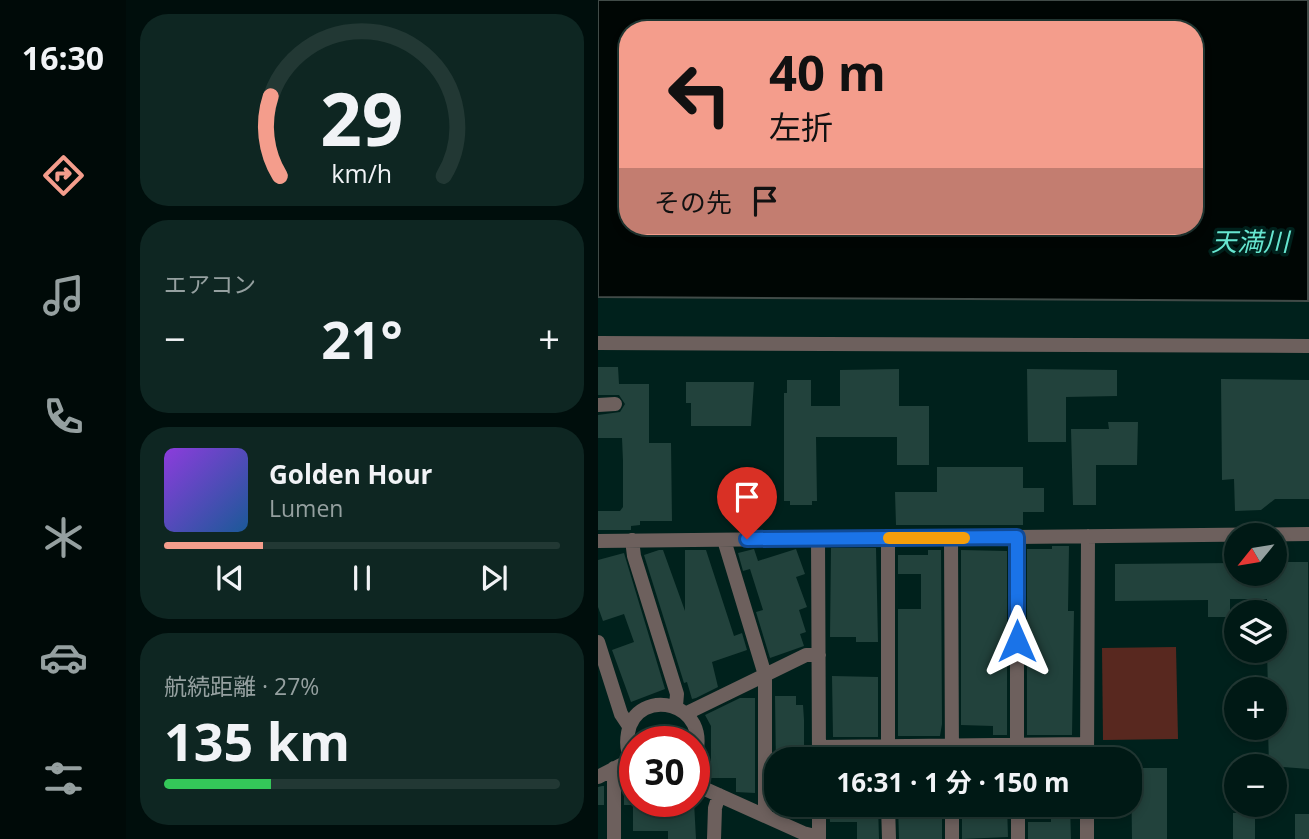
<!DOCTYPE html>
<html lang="ja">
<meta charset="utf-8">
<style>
body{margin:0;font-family:"Open Sans","Noto Sans JP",sans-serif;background:#0e2622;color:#f1f3f6;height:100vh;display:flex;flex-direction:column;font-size:26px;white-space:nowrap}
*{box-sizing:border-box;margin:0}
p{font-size:23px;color:#95a0a0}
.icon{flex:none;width:38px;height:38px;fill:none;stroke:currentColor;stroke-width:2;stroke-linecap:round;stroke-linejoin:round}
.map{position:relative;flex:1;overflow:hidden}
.side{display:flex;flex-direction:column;gap:14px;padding:14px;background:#000e0c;width:472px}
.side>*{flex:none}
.guide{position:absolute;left:21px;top:21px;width:584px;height:214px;border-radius:28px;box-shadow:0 4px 10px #0003,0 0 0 2px #223834;background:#f49d8c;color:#111;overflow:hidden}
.needle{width:46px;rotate:240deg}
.buttons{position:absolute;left:626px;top:523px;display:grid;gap:14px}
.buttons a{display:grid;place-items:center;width:63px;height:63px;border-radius:50%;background:#001915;box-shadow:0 4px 10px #0003,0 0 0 2px #223834;font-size:35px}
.speed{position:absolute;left:21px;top:726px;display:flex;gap:14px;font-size:35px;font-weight:700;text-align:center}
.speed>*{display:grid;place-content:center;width:91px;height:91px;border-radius:50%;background:#001915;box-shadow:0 4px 10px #0003,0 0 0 2px #223834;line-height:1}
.speed .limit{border:10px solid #d22;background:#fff;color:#111}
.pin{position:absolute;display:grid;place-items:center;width:60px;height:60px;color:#fff;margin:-72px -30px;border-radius:50% 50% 50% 0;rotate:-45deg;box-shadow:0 0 7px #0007}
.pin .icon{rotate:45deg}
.me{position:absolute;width:77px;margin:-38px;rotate:0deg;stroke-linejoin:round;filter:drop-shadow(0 0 5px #0008)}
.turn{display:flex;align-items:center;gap:24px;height:147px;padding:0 35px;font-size:32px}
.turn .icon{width:91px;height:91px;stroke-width:2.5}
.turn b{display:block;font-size:49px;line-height:60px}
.then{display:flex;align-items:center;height:66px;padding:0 35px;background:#0003;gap:14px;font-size:26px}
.big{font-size:52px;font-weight:700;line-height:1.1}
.side .tile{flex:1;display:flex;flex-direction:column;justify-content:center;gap:10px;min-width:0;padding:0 24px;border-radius:28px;background:#0e2622}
.side .dial{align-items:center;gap:0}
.dial svg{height:182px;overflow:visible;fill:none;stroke:#223834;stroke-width:7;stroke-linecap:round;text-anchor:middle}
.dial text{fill:#f1f3f6;stroke:none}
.song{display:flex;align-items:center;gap:21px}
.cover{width:84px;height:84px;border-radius:10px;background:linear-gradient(135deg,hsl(270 70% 55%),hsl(210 70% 35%))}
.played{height:7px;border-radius:4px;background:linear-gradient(90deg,#f49d8c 25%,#223834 25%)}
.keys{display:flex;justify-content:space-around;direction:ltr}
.heat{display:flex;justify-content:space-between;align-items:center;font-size:38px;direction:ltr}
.charge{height:10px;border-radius:5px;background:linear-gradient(90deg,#34c759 27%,#223834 0)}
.trip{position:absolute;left:166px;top:747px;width:378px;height:70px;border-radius:28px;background:#001915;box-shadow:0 4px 10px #0003,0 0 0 2px #223834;font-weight:700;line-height:70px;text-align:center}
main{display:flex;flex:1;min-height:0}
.tab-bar{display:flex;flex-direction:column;width:126px;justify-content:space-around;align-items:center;background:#000a08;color:#95a0a0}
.tab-bar .icon{width:49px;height:49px}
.tab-bar .on{color:#f49d8c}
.tab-bar b{font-size:32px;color:#f1f3f6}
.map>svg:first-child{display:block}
.green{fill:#58281f}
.water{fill:#000604;stroke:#414b48;stroke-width:2;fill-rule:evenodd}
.building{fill:#22423c}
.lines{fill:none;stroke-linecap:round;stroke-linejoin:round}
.street{stroke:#6d605d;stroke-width:14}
.route-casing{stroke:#114b97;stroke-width:18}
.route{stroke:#1a73e8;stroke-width:12}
.slow{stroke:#f59e0b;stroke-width:12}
.labels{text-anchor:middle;stroke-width:7;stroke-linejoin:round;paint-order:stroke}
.water-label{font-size:26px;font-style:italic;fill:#66e6d0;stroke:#00211c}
</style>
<main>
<nav class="tab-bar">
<b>16:30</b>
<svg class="icon on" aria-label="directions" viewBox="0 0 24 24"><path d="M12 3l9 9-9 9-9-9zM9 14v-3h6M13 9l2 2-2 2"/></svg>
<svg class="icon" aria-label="music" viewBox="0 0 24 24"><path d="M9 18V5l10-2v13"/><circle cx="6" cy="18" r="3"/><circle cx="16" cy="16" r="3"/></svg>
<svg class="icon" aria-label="phone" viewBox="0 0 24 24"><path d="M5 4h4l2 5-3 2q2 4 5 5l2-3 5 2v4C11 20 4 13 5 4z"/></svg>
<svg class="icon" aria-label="climate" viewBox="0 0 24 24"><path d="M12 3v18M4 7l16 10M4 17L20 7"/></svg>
<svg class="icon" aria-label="car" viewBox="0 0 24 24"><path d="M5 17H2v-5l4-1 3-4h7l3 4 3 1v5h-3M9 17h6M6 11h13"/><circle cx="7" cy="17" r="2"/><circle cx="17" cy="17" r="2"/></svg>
<svg class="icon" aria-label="filters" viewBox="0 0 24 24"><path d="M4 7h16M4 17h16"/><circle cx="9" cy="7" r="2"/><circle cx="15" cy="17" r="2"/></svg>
</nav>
<section class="side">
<div class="tile dial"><svg viewBox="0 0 100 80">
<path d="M14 69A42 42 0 1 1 86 69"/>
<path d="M14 69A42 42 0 0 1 10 34" stroke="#f49d8c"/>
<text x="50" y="56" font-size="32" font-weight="700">29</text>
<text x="50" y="72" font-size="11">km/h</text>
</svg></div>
<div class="tile"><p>エアコン</p>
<div class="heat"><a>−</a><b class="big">21°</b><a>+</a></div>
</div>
<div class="tile">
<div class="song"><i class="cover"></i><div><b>Golden Hour</b><p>Lumen</p></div></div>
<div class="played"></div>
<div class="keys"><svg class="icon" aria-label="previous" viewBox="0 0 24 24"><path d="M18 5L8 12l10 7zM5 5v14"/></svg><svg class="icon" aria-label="pause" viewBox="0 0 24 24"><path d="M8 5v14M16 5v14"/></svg><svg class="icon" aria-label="next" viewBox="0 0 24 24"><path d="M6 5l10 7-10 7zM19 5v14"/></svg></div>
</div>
<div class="tile"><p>航続距離 · 27%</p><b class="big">135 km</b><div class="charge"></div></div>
</section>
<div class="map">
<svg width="711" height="839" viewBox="0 0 711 839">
<rect width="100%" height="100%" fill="#00211c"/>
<!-- green -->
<path class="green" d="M578 647 580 739 505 740 504 648Z"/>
<!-- water -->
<path class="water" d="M0 0H710V301L0 297ZM30 30H597V226H30Z"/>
<!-- building -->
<path class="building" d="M0 367H20L21 384H51V443H73L74 521H42V525L33 526V530H0V511H22L25 507V461L24 438H0V415L22 412 27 404 21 395H0Z
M301 369V406H331V465H299V437H218L219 501H214V505H192V501H186V393H189V380H213V406H242V370Z
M429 369 519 370V396L468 397V442H430Z
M623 379 711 380V499H677L663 510 637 511 636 479 624 480Z
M88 382H156L153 426H93V403H88Z
M510 422H540L539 465H498V505H475L473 429H511Z
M339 467H425V488H446V512H425V525H298L297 492H339Z
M454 546H471L470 611H476L474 735H429V549H454Z
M233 548H278L280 642H258V637H232Z
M156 549 160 561 198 549 207 574 198 577 209 607 201 610 208 632 202 634 206 646 172 658 158 612 165 610 152 569 145 571 140 553Z
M61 550H65L87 611V550H108L136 636 144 633 149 650 114 662 120 687 98 698 94 699 89 682 86 683 46 555Z
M330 550H343L344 724 342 736H300V609H323V574H300V555H330Z
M363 550 409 551V735H395V726L363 725Z
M26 553 67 689 33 702 14 650 36 642 26 614 5 621 0 607V560Z
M677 562H710L711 769 671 766 670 728H677V690H670L669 651H677V612H669V599H632V617H610V600L517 601V564L639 563V574H677Z
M234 676 280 677V737H235Z
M177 696H198V705H205L206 720V760H178V767Z
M142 698H157V793L138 792V778H108V761H113V726L107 715Z
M429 754H473V760H429Z
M342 755V760H300V756Z
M235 756H280V760H235Z
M533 768H569V839H534Z
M26 778H37V802H96L98 839H70V831H35V805H26Z
M4 786H6V805H0V787Z
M185 805H211V818H194L185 813Z
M231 805H280L281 839H259V822H232Z
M300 805H344V839H301Z
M364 805H409L410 837 364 839Z
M453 805H472L473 839H430V822H453Z
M635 813H657V839H635Z
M697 814H711V839H697Z"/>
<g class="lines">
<!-- street -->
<path class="street" d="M0 343 711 346
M0 405 17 404
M290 538V760
M353 538 354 760
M220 539 221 760
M34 540 36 556 79 694 78 706
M126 540 167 675V816
M0 541 711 534
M0 642 23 714 31 726
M89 713 208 655H221
M221 747 489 744
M419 760V537
M489 760 490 536
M37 764C29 755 28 744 30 733 38 685 117 701 96 760
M16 768V839
M0 777 23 765
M96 784 205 833 221 837
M221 805V839
M290 805 291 839
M420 805V839
M489 805V839
M116 839 117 808 121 795
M354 839V805"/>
</g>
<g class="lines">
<defs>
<path id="route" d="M149 539 419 537V641"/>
</defs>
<!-- route casing -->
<use href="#route" class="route-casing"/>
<!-- route -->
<use href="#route" class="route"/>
<!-- slow -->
<path class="slow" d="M291 538H366"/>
</g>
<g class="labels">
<!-- water labels -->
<g class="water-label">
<text x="652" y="251">天満川</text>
</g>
</g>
</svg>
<div class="buttons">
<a><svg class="needle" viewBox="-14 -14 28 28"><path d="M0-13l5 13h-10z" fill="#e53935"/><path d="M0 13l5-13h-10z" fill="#95a0a0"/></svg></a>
<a><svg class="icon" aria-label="layers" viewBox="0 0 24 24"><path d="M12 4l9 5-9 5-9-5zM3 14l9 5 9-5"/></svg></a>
<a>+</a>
<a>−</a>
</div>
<div class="speed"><div class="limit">30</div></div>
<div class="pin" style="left:149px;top:539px;background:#d93025"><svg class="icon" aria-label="arrive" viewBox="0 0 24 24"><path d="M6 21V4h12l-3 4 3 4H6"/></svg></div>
<svg class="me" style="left:419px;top:641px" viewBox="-20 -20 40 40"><path d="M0-17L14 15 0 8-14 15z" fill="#1a73e8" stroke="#fff" stroke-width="4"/></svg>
<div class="trip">16:31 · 1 分 · 150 m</div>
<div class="guide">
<div class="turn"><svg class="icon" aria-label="left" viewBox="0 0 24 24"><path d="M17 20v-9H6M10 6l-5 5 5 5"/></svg><div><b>40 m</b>左折</div></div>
<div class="then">その先<svg class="icon" aria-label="arrive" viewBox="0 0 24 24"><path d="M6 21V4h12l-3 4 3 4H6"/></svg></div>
</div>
</div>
</main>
